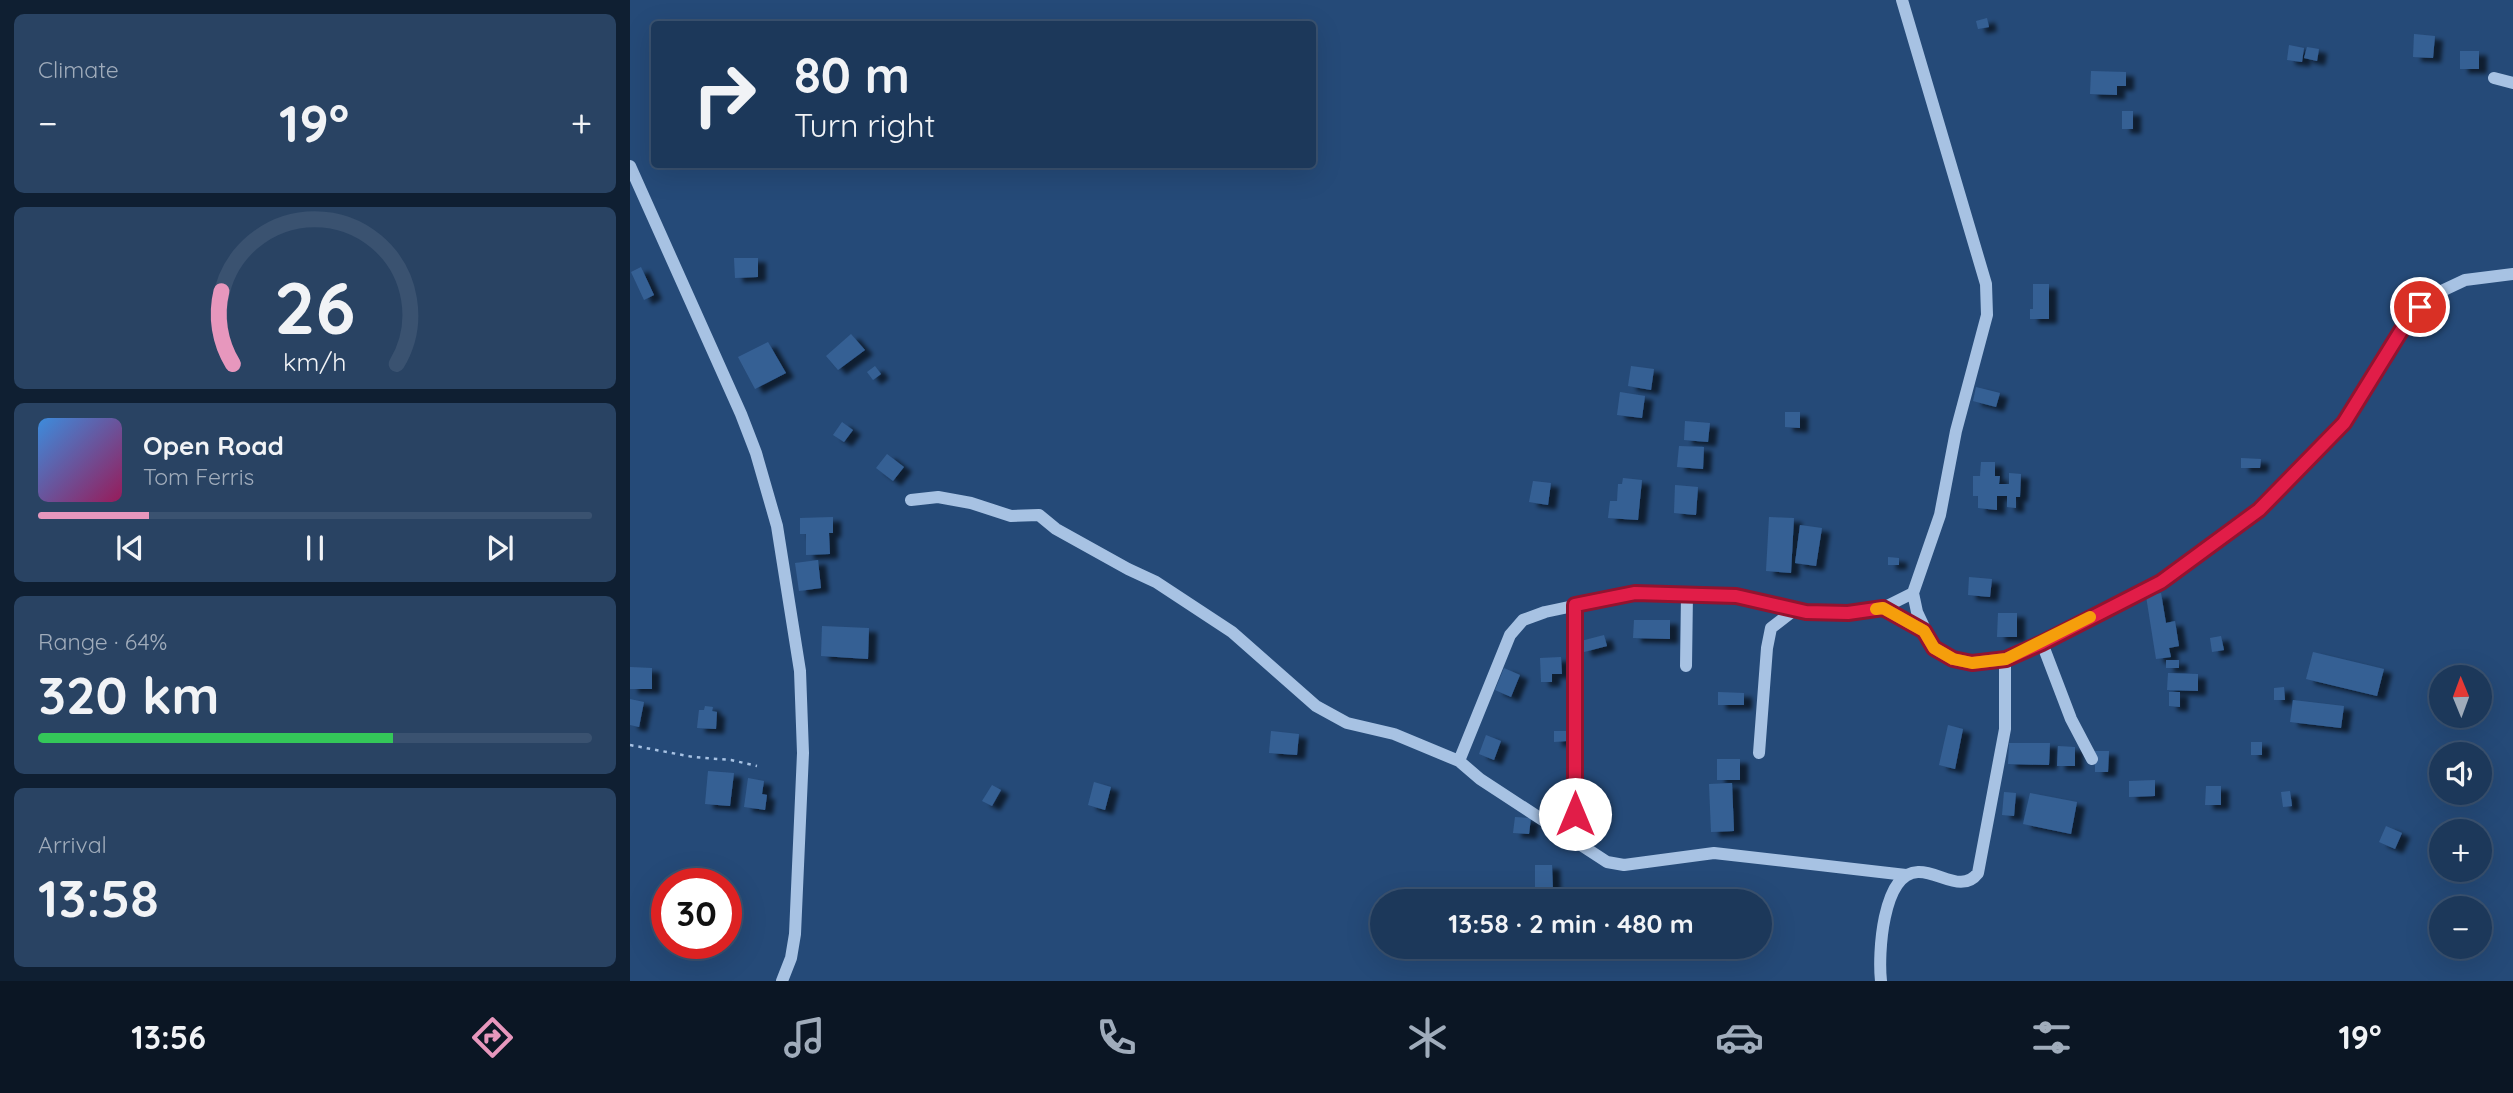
<!DOCTYPE html>
<meta charset="utf-8">
<style>
body{margin:0;font-family:Quicksand,sans-serif;background:#294363;color:#f1f3f6;height:100vh;display:flex;flex-direction:column;font-size:26px;white-space:nowrap}
*{box-sizing:border-box;margin:0}
p{font-size:23px;color:#a0acbb}
.icon{flex:none;width:38px;height:38px;fill:none;stroke:currentColor;stroke-width:2;stroke-linecap:round;stroke-linejoin:round}
.map{position:relative;flex:1;overflow:hidden}
.panel{display:flex;flex-direction:column;gap:14px;padding:14px;background:#0f1f32;width:630px}
.panel>*{flex:none}
.top-card{position:absolute;left:21px;top:21px;width:665px;height:147px;border-radius:7px;box-shadow:0 7px 28px #0002,0 0 0 2px #3a5270;background:#1c385a;color:#f1f3f6;overflow:hidden}
.needle{width:46px;rotate:359deg}
.buttons{position:absolute;left:1799px;top:665px;display:grid;gap:14px}
.buttons a{display:grid;place-items:center;width:63px;height:63px;border-radius:50%;background:#1c385a;box-shadow:0 7px 28px #0002,0 0 0 2px #3a5270;font-size:35px}
.speed{position:absolute;left:21px;top:868px;display:flex;gap:14px;font-size:35px;font-weight:700;text-align:center}
.speed>*{display:grid;place-content:center;width:91px;height:91px;border-radius:50%;background:#1c385a;box-shadow:0 7px 28px #0002,0 0 0 2px #3a5270;line-height:1}
.speed .limit{border:10px solid #d22;background:#fff;color:#111}
.pin{position:absolute;display:grid;place-items:center;width:60px;height:60px;color:#fff;margin:-30px;border:4px solid #fff;border-radius:50%;box-shadow:0 2px 7px #0007}
.me{position:absolute;width:77px;margin:-38px;rotate:0deg;stroke-linejoin:round;filter:drop-shadow(0 0 5px #0008)}
.turn{display:flex;align-items:center;gap:24px;height:147px;padding:0 28px;font-size:32px}
.turn .icon{width:91px;height:91px;stroke-width:2.5}
.turn b{display:block;font-size:49px;line-height:60px}
.big{font-size:52px;font-weight:700;line-height:1.1}
.panel .widget{flex:1;display:flex;flex-direction:column;justify-content:center;gap:10px;min-width:0;padding:0 24px;border-radius:10px;background:#294363}
.panel .dial{align-items:center;gap:0}
.dial svg{height:182px;overflow:visible;fill:none;stroke:#3a5270;stroke-width:7;stroke-linecap:round;text-anchor:middle}
.dial text{fill:#f1f3f6;stroke:none}
.song{display:flex;align-items:center;gap:21px}
.cover{width:84px;height:84px;border-radius:10px;background:linear-gradient(135deg,hsl(210 70% 55%),hsl(330 70% 35%))}
.played{height:7px;border-radius:4px;background:linear-gradient(90deg,#e797bd 20%,#3a5270 20%)}
.keys{display:flex;justify-content:space-around;direction:ltr}
.heat{display:flex;justify-content:space-between;align-items:center;font-size:38px;direction:ltr}
.charge{height:10px;border-radius:5px;background:linear-gradient(90deg,#34c759 64%,#3a5270 0)}
.trip{position:absolute;left:740px;top:889px;width:402px;height:70px;border-radius:35px;background:#1c385a;box-shadow:0 7px 28px #0002,0 0 0 2px #3a5270;font-weight:700;line-height:70px;text-align:center}
.menu{display:flex;height:112px;justify-content:space-around;align-items:center;background:#0b1624;color:#a0acbb}
.menu .icon{width:49px;height:49px}
.menu .selected{color:#e797bd}
.menu b{font-size:32px;color:#f1f3f6}
main{display:flex;flex:1;min-height:0}
.map>svg:first-child{display:block}
.building{fill:#366094;filter:url(#shadow)}
.lines{fill:none;stroke-linecap:round;stroke-linejoin:round}
.path{stroke:#a7c2e3;stroke-width:2.5;stroke-dasharray:3.5 5;stroke-linecap:butt}
.minor{stroke:#a7c2e3;stroke-width:12}
.route-casing{stroke:#92132f;stroke-width:18}
.route{stroke:#e11d48;stroke-width:12}
.slow{stroke:#f59e0b;stroke-width:12}
</style>
<main>
<section class="panel">
<div class="widget"><p>Climate</p>
<div class="heat"><a>−</a><b class="big">19°</b><a>+</a></div>
</div>
<div class="widget dial"><svg viewBox="0 0 100 80">
<path d="M14 69A42 42 0 1 1 86 69"/>
<path d="M14 69A42 42 0 0 1 9 37" stroke="#e797bd"/>
<text x="50" y="56" font-size="32" font-weight="700">26</text>
<text x="50" y="72" font-size="11">km/h</text>
</svg></div>
<div class="widget">
<div class="song"><i class="cover"></i><div><b>Open Road</b><p>Tom Ferris</p></div></div>
<div class="played"></div>
<div class="keys"><svg class="icon" aria-label="previous" viewBox="0 0 24 24"><path d="M18 5L8 12l10 7zM5 5v14"/></svg><svg class="icon" aria-label="pause" viewBox="0 0 24 24"><path d="M8 5v14M16 5v14"/></svg><svg class="icon" aria-label="next" viewBox="0 0 24 24"><path d="M6 5l10 7-10 7zM19 5v14"/></svg></div>
</div>
<div class="widget"><p>Range · 64%</p><b class="big">320 km</b><div class="charge"></div></div>
<div class="widget"><p>Arrival</p><b class="big">13:58</b></div>
</section>
<div class="map">
<svg width="1883" height="981" viewBox="0 0 1883 981">
<defs>
<filter id="shadow"><feDropShadow dx="8" dy="4.5" stdDeviation="2" flood-color="#0009"/></filter>
</defs>
<rect width="100%" height="100%" fill="#254a78"/>
<!-- building -->
<path class="building" d="M1357 18 1359 27 1348 29 1346 21Z
M1784 34 1805 36 1803 58 1783 57Z
M1659 45 1674 48 1672 62 1657 60Z
M1677 47 1689 49 1687 61 1674 58Z
M1830 51H1849V69H1830Z
M1461 71 1496 72V86H1487V95L1460 94Z
M1492 111H1503V129H1492Z
M104 258H128V277L105 278Z
M11 267 24 295 14 300 1 272Z
M1403 284H1419V319H1400V309H1403Z
M221 334 235 350 208 370 196 356Z
M138 342 156 373 125 389 108 357Z
M245 366 251 374 243 380 237 372Z
M1001 366 1024 369 1021 390 998 386Z
M1346 387 1370 393 1366 407 1343 401Z
M990 392 1015 396 1012 418 987 415Z
M1155 412H1170V428L1155 427Z
M1055 421 1080 423 1078 442 1054 440Z
M212 422 223 430 214 442 203 435Z
M1049 446 1074 447 1073 469 1047 467Z
M257 454 274 467 263 481 246 468Z
M1611 458 1631 459 1630 468H1611Z
M1351 462H1365V476H1370L1369 484H1379V473L1391 474 1390 497H1386V508L1377 507V496H1367V510L1348 508V496H1343V476H1350Z
M993 478 1012 480 1008 520 978 518 980 501H987L988 484H992Z
M903 481 921 483 918 505 899 502Z
M1045 485 1068 487 1066 515 1044 513Z
M203 517V533H199L200 554 176 555V534H170V518Z
M1139 517 1164 518 1161 573 1136 571Z
M1170 525 1192 528 1186 566 1165 563Z
M1258 557 1269 558V565H1258Z
M188 560 191 588 169 591 165 563Z
M1339 577 1362 579 1360 597 1338 595Z
M1531 593 1536 623 1545 621 1549 646 1539 648 1541 657 1526 659 1516 596Z
M1368 613H1387V637H1367Z
M1004 620H1040V639L1003 638Z
M192 626 239 628 238 659 191 656Z
M974 635 977 646 954 652 951 641Z
M1591 636 1594 650 1582 652 1580 638Z
M1683 652 1754 669 1747 696 1676 679Z
M931 657 932 674H922V682H911L910 658Z
M1536 660H1549V668H1536Z
M0 667 22 668V689H0Z
M874 668 890 675 881 697 865 690Z
M1538 673 1568 674V691L1537 690Z
M1654 687 1655 700H1644V688Z
M1088 692 1114 693V705H1088Z
M1539 692H1550V707L1539 706Z
M0 699 14 702 9 727 0 725Z
M1663 700 1714 706 1711 728 1660 722Z
M75 706 83 707 82 711 87 712 86 729 67 728 69 710H74Z
M1318 725 1333 729 1325 769 1309 765Z
M641 731 669 734 667 755 639 753Z
M924 731H936L937 741 924 742Z
M856 735 871 741 864 760 849 754Z
M1621 742H1632V755H1621Z
M1379 743H1420L1419 765 1378 764Z
M1428 746 1445 747V766H1427Z
M1465 751H1479L1478 772H1465Z
M1087 759H1110V780H1087Z
M78 771 104 773 100 806 75 804Z
M118 778 134 781 132 794 137 795 135 810 114 807Z
M1525 780V796L1499 797V781Z
M464 782 481 787 475 810 458 805Z
M1102 783 1104 831 1081 832 1079 784Z
M362 785 371 790 362 806 352 801Z
M1576 786H1591V805H1575Z
M1660 791 1662 806 1653 807 1651 792Z
M1374 792 1386 793 1384 816 1372 815Z
M1400 793 1447 802 1441 834 1393 824Z
M885 817 901 818 899 834 883 833Z
M1756 826 1772 833 1765 849 1749 842Z
M905 865H922L923 890H905Z
M845 892V901H830V893Z"/>
<g class="lines">
<!-- path -->
<path class="path" d="M0 745 63 757 101 760 127 766"/>
<!-- minor -->
<path class="minor" d="M1272 0 1356 284 1357 315 1326 431 1310 515 1283 593 1287 612 1304 648 1323 659 1342 663 1375 659 1412 643 1531 582 1577 549 1629 510 1714 423 1779 318 1801 296 1835 280 1883 274
M1864 78 1883 83
M0 166 111 414 126 453 147 526 170 671 173 753 165 934 161 958 152 981
M281 500 308 497 341 503 381 516 409 515 426 529 498 569 526 582 602 632 686 706 717 723 764 734 829 761 850 779 977 862 994 865 1084 853 1276 875
M945 605V840
M1253 608 1294 631
M1412 643 1441 719 1462 759
M1056 666 1057 594
M1129 753 1137 648 1141 628 1163 611
M829 761 880 635 893 620 915 612 1005 593 1106 596 1163 611 1218 613 1253 608 1283 593
M1251 981C1248 955 1252 873 1288 872 1309 871 1332 894 1348 873L1375 729V659"/>
</g>
<g class="lines">
<defs>
<path id="route" d="M945 814V605L1005 593 1106 596 1176 612 1218 613 1253 608 1294 631 1304 648 1323 659 1342 663 1376 659 1412 643 1531 582 1629 510 1714 423 1779 318 1790 307"/>
</defs>
<!-- route casing -->
<use href="#route" class="route-casing"/>
<!-- route -->
<use href="#route" class="route"/>
<!-- slow -->
<path class="slow" d="M1246 609 1253 608 1294 631 1304 648 1323 659 1342 663 1376 659 1460 617"/>
</g>
</svg>
<div class="buttons">
<a><svg class="needle" viewBox="-14 -14 28 28"><path d="M0-13l5 13h-10z" fill="#e53935"/><path d="M0 13l5-13h-10z" fill="#a0acbb"/></svg></a>
<a><svg class="icon" aria-label="sound" viewBox="0 0 24 24"><path d="M4 9h4l5-4v14l-5-4H4zM17 9q2 3 0 6"/></svg></a>
<a>+</a>
<a>−</a>
</div>
<div class="speed"><div class="limit">30</div></div>
<div class="pin" style="left:1790px;top:307px;background:#d93025"><svg class="icon" aria-label="arrive" viewBox="0 0 24 24"><path d="M6 21V4h12l-3 4 3 4H6"/></svg></div>
<svg class="me" style="left:945px;top:814px" viewBox="-20 -20 40 40"><circle r="19" fill="#fff"/><path d="M0-13L10 11 0 6-10 11z" fill="#e11d48"/></svg>
<div class="trip">13:58 · 2 min · 480 m</div>
<div class="top-card">
<div class="turn"><svg class="icon" aria-label="right" viewBox="0 0 24 24"><path d="M7 20v-9h11M14 6l5 5-5 5"/></svg><div><b>80 m</b>Turn right</div></div>
</div>
</div>
</main>
<nav class="menu">
<b>13:56</b>
<svg class="icon selected" aria-label="directions" viewBox="0 0 24 24"><path d="M12 3l9 9-9 9-9-9zM9 14v-3h6M13 9l2 2-2 2"/></svg>
<svg class="icon" aria-label="music" viewBox="0 0 24 24"><path d="M9 18V5l10-2v13"/><circle cx="6" cy="18" r="3"/><circle cx="16" cy="16" r="3"/></svg>
<svg class="icon" aria-label="phone" viewBox="0 0 24 24"><path d="M5 4h4l2 5-3 2q2 4 5 5l2-3 5 2v4C11 20 4 13 5 4z"/></svg>
<svg class="icon" aria-label="climate" viewBox="0 0 24 24"><path d="M12 3v18M4 7l16 10M4 17L20 7"/></svg>
<svg class="icon" aria-label="car" viewBox="0 0 24 24"><path d="M5 17H2v-5l4-1 3-4h7l3 4 3 1v5h-3M9 17h6M6 11h13"/><circle cx="7" cy="17" r="2"/><circle cx="17" cy="17" r="2"/></svg>
<svg class="icon" aria-label="filters" viewBox="0 0 24 24"><path d="M4 7h16M4 17h16"/><circle cx="9" cy="7" r="2"/><circle cx="15" cy="17" r="2"/></svg>
<b>19°</b>
</nav>
